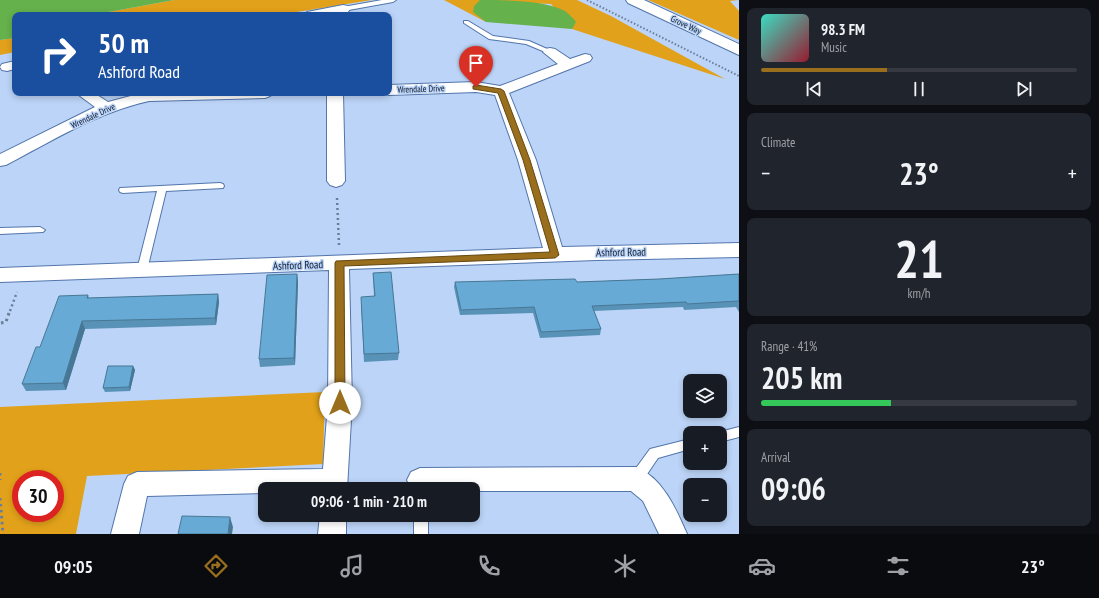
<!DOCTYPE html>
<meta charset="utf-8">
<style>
body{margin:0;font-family:"PT Sans Narrow",sans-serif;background:#20242c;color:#f1f3f6;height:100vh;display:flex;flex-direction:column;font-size:15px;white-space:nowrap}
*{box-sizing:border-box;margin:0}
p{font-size:13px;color:#9ea1a6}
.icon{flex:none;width:22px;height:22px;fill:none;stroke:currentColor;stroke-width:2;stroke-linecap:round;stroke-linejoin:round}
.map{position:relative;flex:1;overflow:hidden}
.details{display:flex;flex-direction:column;gap:8px;padding:8px;background:#0d0f14;width:360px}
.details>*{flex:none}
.banner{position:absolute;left:12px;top:12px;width:380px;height:84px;border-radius:8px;box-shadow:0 2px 6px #0003;background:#1a4fa0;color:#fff;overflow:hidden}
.buttons{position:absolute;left:683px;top:374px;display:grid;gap:8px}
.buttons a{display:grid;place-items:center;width:44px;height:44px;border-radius:8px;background:#171b24;box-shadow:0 2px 6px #0003;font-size:20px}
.speed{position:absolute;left:12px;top:470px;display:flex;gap:8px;font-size:20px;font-weight:700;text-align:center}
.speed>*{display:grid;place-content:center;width:52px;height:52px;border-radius:50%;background:#171b24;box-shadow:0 2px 6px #0003;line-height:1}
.speed .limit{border:6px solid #d22;background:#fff;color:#111}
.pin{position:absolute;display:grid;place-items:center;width:34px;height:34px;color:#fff;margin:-41px -17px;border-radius:50% 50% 50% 0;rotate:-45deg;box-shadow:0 0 4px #0007}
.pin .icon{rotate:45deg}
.me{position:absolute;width:44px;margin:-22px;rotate:0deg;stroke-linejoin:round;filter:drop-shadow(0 0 3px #0008)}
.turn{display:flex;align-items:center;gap:14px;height:84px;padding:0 20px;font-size:18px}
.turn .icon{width:52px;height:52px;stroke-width:2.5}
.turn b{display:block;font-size:28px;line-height:34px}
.big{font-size:30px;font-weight:700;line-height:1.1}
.details .widget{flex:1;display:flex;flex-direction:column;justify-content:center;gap:6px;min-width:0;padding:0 14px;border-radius:8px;background:#20242c}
.details .dial{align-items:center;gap:0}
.dial b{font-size:52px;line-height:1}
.song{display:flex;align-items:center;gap:12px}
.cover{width:48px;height:48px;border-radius:6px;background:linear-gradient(135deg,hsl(170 70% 55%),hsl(350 70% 35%))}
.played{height:4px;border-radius:2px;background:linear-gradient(90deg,#996e1c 40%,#363941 40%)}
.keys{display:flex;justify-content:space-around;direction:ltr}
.heat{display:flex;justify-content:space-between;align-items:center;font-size:22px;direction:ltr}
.charge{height:6px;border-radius:3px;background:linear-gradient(90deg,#34c759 41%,#363941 0)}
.trip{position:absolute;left:258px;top:482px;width:222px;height:40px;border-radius:8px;background:#171b24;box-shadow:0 2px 6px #0003;font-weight:700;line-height:40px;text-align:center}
.tabs{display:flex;height:64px;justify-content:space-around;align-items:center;background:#090b0e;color:#9ea1a6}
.tabs .icon{width:28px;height:28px}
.tabs .current{color:#996e1c}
.tabs b{font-size:18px;color:#f1f3f6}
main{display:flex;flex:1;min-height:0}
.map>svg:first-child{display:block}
.green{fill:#e2a11a;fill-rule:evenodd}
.water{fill:#65b14c}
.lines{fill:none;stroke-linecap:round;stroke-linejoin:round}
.lane-casing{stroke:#5275ab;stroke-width:2}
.street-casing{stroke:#5275ab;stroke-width:2}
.highway-casing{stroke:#5275ab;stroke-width:2}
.path-far2{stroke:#6a7d99;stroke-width:2;stroke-dasharray:1.5 2;stroke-linecap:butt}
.path-far1{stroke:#6a7d99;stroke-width:2.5;stroke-dasharray:2 3;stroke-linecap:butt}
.path{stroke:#6a7d99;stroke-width:3;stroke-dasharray:2.5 3.5;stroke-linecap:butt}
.lane{fill:#fff;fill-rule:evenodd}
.street{fill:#fff;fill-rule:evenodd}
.highway{fill:#fff;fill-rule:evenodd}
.wall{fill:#5992b7}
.shaded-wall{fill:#487795}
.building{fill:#67aad5;stroke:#487795}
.route{fill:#996e1c;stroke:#634812}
.labels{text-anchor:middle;stroke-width:3;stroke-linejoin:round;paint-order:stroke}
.far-street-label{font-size:9px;fill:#0d1b30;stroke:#bcd4f7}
.street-label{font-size:11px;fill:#0d1b30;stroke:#bcd4f7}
</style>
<main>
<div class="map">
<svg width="739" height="534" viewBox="0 0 739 534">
<rect width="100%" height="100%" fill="#bcd4f7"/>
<!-- green -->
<path class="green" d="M174 0H372L278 15H92Z
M444 0H577L611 16 725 79 572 29 551 4 479 1 486 22Z
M648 0H739L730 1 739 11V40Z
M15 38V52L0 55V40Z
M325 392 323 464 87 476 76 534H0V407ZM21 479H55V513H21Z"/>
<!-- water -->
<path class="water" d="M0 0H174L92 15H15V38L0 40Z
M480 0C505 0 545 0 565 11 569 14 573 18 576 22L572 29 486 22 473 12 474 6Z"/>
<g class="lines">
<defs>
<path id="lane" d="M382 0H396L393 2 343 11 340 9 343 7Z
M464 21H468L493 36 529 41 554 52 550 54 526 44 489 39 464 23Z
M220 183 223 184 224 186 223 188 166 191 147 270 146 273H138L137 270 157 191 123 193 120 192 119 190 120 188Z
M40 227 45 230 43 232 0 234V228Z
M739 427V437L720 442V433H716Z
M690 439V449L658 458 641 483 636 485 631 483 630 479 631 475 650 449Z
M414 515H428V534H414Z"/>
<path id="street" d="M343 5 348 6 350 9 348 12 332 15H305L307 12Z
M550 48 555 49 570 59 585 54 590 55 592 58 590 61 509 93 536 160 562 247 739 243V257L596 260 349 269 352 403 347 489H265V493L147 496 139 534H111L124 484 128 476 137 472 323 469 328 403 329 270 0 282V268L543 248 518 160 495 95 476 92 389 95 383 93H389V85L476 82 500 86 558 64 543 52 545 49Z
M15 61V69L7 71 2 70 0 67 2 64Z
M76 93H94L108 102 142 93H273L270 96 265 98 149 101C98 112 52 141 6 165L0 166V154L95 107Z
M327 93H343L345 181 342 185 336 187 330 185 327 181Z
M636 467C663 478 676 509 687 534H659L643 501 631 491H473V489H413L411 488 407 480 411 472 420 468Z
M320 515H346V534H318Z"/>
<path id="highway" d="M626 0H644L739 44V55L628 3Z"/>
</defs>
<!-- lane casing -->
<use href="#lane" class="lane-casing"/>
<!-- street casing -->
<use href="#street" class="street-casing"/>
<!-- highway casing -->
<use href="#highway" class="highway-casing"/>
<!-- path-far2 -->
<path class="path-far2" d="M587 0 739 76"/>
<!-- path-far1 -->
<path class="path-far1" d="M337 198 339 245
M10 311 17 292"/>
<!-- path -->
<path class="path" d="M1 323 6 322 10 310
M0 473V480
M0 498 3 534"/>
<!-- lane -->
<use href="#lane" class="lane"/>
<!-- street -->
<use href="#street" class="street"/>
<!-- highway -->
<use href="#highway" class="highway"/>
</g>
<!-- wall -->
<path class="wall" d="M373 273 399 353 398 360 364 362 361 304 374 296Z
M297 274 298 282 295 365 260 367 259 359Z
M739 274V312L736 307 684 310 683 307 594 311 601 329 600 335 540 338 533 313 460 315 454 287 455 282H577L659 279Z
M218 294 219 302 216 325 85 329 66 390 26 391 22 384 88 295 89 298Z
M133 366 135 370 130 391 105 392 103 388Z"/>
<!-- shaded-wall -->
<path class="shaded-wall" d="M297 274 298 282 295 365 294 358Z
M218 294 219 302 216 325 215 318Z
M82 321 85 329 66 390 63 383Z
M133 366 135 370 130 391 129 387Z
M230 517 233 527 232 534H228Z"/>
<!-- building -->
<path class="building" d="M391 272 399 353 364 354 361 297 375 296 373 273Z
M297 274 294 358 259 359 267 275Z
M739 274V301L687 304 686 302 592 306 601 329 541 332 534 307 461 310 455 282 575 279 577 282 659 279Z
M218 294 215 318 82 321 63 383 22 384 36 347H40L59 296 88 295 87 298Z
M108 366H133L129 387 103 388Z
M182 516 230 517 228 534H178Z"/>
<!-- route -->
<path class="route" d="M476 85 501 89 504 91 530 160 559 255 555 258 344 266 345 403 344 406 340 407 336 406 335 403V263L336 261 550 252 523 160 498 93 473 89V86Z"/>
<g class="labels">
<!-- far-street labels -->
<g class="far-street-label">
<text transform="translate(686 25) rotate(25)" y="3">Grove Way</text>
<text transform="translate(421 89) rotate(-2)" y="3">Wrendale Drive</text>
<text transform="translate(93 116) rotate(-25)" y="3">Wrendale Drive</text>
</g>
<!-- street labels -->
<g class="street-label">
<text transform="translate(621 252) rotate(-1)" y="4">Ashford Road</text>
<text transform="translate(298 265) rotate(-2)" y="4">Ashford Road</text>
</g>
</g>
</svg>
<div class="buttons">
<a><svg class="icon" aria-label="layers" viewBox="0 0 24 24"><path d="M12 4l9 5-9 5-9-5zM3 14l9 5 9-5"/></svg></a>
<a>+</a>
<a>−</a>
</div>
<div class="speed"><div class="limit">30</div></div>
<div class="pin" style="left:476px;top:87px;background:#d93025"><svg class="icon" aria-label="arrive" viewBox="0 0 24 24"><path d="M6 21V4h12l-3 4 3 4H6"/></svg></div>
<svg class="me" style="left:340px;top:403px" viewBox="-20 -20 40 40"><circle r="19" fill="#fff"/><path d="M0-13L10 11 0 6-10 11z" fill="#996e1c"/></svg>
<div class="trip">09:06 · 1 min · 210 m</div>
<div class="banner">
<div class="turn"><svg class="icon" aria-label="right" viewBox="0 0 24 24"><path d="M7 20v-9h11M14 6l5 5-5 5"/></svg><div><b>50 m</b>Ashford Road</div></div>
</div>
</div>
<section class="details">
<div class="widget">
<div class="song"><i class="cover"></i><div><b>98.3 FM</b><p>Music</p></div></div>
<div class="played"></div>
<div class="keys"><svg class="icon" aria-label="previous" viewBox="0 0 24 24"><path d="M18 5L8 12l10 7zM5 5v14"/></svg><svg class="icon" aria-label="pause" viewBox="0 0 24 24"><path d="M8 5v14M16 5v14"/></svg><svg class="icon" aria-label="next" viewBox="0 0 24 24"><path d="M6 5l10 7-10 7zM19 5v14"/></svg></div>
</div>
<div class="widget"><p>Climate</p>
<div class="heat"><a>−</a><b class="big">23°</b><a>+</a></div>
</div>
<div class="widget dial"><b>21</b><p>km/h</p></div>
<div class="widget"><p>Range · 41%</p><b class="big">205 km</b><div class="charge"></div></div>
<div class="widget"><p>Arrival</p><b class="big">09:06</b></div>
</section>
</main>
<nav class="tabs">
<b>09:05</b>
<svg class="icon current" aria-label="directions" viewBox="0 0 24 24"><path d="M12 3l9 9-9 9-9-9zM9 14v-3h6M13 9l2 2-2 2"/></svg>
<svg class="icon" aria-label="music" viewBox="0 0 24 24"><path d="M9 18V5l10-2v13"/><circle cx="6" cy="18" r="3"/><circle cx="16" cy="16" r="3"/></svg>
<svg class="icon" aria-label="phone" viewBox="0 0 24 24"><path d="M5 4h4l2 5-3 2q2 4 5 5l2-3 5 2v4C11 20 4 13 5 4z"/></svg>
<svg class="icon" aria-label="climate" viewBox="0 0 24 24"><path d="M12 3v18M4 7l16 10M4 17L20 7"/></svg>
<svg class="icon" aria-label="car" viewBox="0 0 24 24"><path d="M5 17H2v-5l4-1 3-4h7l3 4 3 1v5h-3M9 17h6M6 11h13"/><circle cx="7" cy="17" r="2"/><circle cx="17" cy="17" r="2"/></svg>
<svg class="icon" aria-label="filters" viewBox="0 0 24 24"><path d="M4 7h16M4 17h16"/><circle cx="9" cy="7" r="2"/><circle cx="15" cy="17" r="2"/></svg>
<b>23°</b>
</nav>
